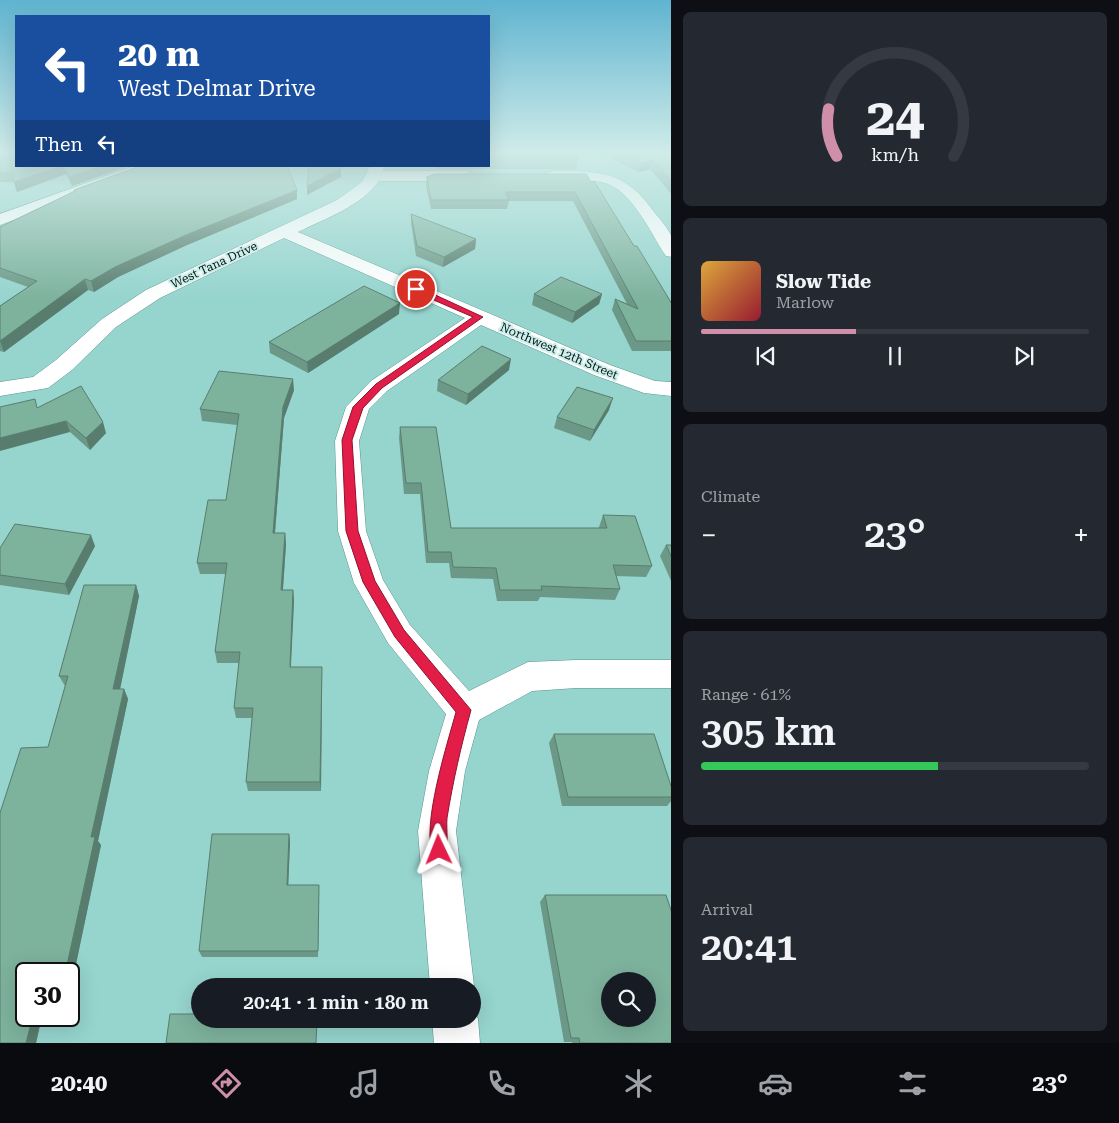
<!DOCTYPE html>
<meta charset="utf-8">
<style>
body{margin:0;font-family:"Roboto Serif",serif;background:#242831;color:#f1f3f6;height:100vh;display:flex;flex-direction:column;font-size:19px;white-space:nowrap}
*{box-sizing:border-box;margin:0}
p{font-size:16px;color:#9ea1a6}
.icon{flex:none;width:28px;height:28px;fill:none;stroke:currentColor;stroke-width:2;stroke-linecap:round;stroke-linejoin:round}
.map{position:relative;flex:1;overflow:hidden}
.details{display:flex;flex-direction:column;gap:12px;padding:12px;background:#0d0f14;width:448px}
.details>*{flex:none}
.guide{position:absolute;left:15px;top:15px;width:475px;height:152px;border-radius:0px;box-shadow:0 5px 20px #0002;background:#1a4fa0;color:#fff;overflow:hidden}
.fabs{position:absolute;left:601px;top:972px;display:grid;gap:10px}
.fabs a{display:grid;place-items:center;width:55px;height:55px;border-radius:50%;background:#171b24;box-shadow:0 5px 20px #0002;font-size:25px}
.speed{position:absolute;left:15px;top:962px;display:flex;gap:10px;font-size:25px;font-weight:700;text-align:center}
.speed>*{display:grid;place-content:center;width:65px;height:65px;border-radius:50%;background:#171b24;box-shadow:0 5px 20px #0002;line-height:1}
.speed .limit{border:2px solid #111;border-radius:8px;background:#fff;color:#111}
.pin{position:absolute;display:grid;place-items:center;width:42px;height:42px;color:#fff;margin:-21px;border:2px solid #fff;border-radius:50%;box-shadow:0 1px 5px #0007}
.me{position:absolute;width:55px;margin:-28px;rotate:358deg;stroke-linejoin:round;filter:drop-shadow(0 0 4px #0008)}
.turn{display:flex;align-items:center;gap:18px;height:105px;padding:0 20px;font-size:22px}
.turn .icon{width:65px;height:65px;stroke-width:2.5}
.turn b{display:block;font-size:35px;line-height:42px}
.then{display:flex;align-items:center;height:48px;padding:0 20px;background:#0003;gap:10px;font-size:19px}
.big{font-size:38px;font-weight:600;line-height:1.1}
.details .tile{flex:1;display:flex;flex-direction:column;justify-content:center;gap:8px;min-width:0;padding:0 18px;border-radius:8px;background:#242831}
.details .dial{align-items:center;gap:0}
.dial svg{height:130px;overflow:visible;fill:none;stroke:#363941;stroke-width:7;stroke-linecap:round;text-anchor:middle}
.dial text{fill:#f1f3f6;stroke:none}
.song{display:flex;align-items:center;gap:15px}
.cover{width:60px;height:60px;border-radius:8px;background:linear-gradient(135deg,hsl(40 70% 55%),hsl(350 70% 35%))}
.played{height:5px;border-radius:2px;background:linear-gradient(90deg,#d08fa9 40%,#363941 40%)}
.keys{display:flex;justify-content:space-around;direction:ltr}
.heat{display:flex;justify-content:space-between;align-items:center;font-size:28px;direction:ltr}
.charge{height:8px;border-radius:4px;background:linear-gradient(90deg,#34c759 61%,#363941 0)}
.trip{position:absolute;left:191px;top:978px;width:290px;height:50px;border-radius:25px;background:#171b24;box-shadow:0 5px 20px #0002;font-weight:600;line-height:50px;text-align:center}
.menu{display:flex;height:80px;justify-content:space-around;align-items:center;background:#090b0e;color:#9ea1a6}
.menu .icon{width:35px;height:35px}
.menu .on{color:#d08fa9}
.menu b{font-size:22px;color:#f1f3f6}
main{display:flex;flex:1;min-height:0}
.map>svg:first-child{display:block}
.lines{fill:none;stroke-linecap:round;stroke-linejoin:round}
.minor-casing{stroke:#58948e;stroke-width:1}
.minor{fill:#fff;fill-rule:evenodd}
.wall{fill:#6c9987}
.shaded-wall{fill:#587d6e}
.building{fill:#7db29d;stroke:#587d6e;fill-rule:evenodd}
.route{fill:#e11d48;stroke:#92132f}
.labels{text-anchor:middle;stroke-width:4;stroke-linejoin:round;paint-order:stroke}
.far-street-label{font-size:12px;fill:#011917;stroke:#d0eeeb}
</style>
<main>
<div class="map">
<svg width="672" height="1043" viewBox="0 0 672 1043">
<rect width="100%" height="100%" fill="#96d4ce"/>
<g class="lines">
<defs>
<path id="minor" d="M134 166H156L154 169 0 225V214Z
M370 166H384L383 171H466L471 173 474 176 471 179 466 181H379C360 207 326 218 298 232L610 365 655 381 672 382V396L644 393 594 375 481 325 387 391 369 409 359 441 366 531 383 580 410 625 469 691 528 662 576 660H672V688H576L532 691 479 720 465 771 456 831 474 986 472 990V986H430L418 831 429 771 446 714 388 643 354 583 338 531 335 441 346 407 371 381 465 318 284 238 160 298 116 327 72 370 48 388 0 396V382L33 377 56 360 102 319 146 290 337 200 362 182Z
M552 171C599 171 625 170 654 212 660 219 669 229 672 238 672 243 672 251 672 257L666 256C650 233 632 188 601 182 583 179 564 183 547 179L544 176 547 173Z
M472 1007 478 1019 480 1043H434L432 1019H472Z"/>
</defs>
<!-- minor casing -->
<use href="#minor" class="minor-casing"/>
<!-- minor -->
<use href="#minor" class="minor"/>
</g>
<!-- wall -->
<path class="wall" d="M0 154 123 168 72 186 66 174 17 192 14 182H0Z
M489 154 578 160 576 169H436L435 166H489Z
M602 154H672V195L650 169 639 172Z
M427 177 591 182 634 246 672 304V351H632L612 310 615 299 627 304 573 201H509L507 209H431L426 187Z
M297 190V199L187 245 118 277 94 292 88 290 4 352 0 351V306L28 287 0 277V227Z
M411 214 476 239 475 249 443 267 416 256 411 223Z
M534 294H602L599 304 572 323 532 305Z
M399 314 308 373 270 353 269 342Z
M509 370 466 405 437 391 438 380Z
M294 390 284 418 275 533H285L286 544 283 590H293L294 601 291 667 322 677 321 791H248L246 782 252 718H236L234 708 239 663H217L215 652 226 574H200L197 563 226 500 237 425 202 421 200 409Z
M38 407 106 433 90 450 70 432Z
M609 410 590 441 554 428 557 417Z
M400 427 451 528H599V527L603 515 652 566 646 577 616 576 620 589 615 600 540 597 538 601H497L493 579 451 578 449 563H426L420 494H404L399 438Z
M666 545H672V583L660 556Z
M95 546 69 595 0 585V548Z
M84 585H136L139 596 120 689H124L128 699 98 841 101 845 72 983H69V974H26V1016H42L36 1043H0V813L21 748 48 747 65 686 59 676Z
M554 734 672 789V800L667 806H562L549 743Z
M289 834 290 842 288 885 319 892 318 957H202L199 951Z
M545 895 672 1043H572V1042H564L540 902Z"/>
<!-- shaded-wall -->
<path class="shaded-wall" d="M653 160 650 169 639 172 642 163Z
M61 166H64L66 174 17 192 14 182Z
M101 166H125L123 168 72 186 69 177Z
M341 168V177L307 195V186Z
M297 190V199L187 245 118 277 94 292 91 281 115 267 186 235Z
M476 239 475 249 443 267 444 257Z
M85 279 88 290 4 352 0 341Z
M602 294 599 304 572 323 575 312Z
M400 303 399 314 308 373 307 362Z
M511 359 509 370 466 405 468 394Z
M293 379 294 390 284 418 274 544 273 533 283 407Z
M613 398 609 410 590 441 594 430Z
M66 421 70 432 0 451V438Z
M103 422 106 433 90 450 86 438Z
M285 533 286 544 282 601 281 590Z
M91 535 95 546 69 595 65 584Z
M136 585 139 596 118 699 113 689Z
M293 590 294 601 290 677V667Z
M322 667V677L321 791 320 782Z
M124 689 128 699 98 841 101 845 72 983 69 981V974H65L91 837Z
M289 834 290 842 288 892 287 885Z
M33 1016H42L36 1043H26Z"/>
<!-- building -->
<path class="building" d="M0 154H16V166H61L14 182 12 173H0Z
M489 154H575L578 160H489Z
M624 154H672V182L653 160 642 163Z
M64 166H101L69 177Z
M140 166H287L297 190 186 235 115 267 91 281 85 279 0 341V306L37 281 0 268V227L75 191 74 190Z
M309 166H341V168L307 186Z
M434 174H586L591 182 594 181 634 246H637L672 304V341H636L615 299 638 309 575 192H506L509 200H431L427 177Z
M411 214 476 239 444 257 417 246Z
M561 277 602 294 575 312 534 294Z
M364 286 400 303 307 362 269 342Z
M482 346 511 359 468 394 438 380Z
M219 371 293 379 283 407 273 533H285L281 590H293L290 667H322L320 782H246L253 708H234L240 652H215L227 563H197L208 500H226L239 414 200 409Z
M81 386 103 422 86 438 66 421 0 438V407L35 399 37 408Z
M577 387 613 398 594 430 557 417Z
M400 427H436L451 528H607L603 515 635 516 652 566 613 565 620 589 541 586 542 590H500L496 568 453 567 451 552H428L421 483H406Z
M15 524 91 535 65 584 0 575V548Z
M666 545H672V558Z
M84 585H136L113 689H124L91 837H95L65 974H26V1016H33L26 1043H0V813L21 748 48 747 68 676H59Z
M554 734H654L672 789V797H568Z
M212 834H289L287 885H319L318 951H199Z
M545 895H666L672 913V1043H580L579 1038H571ZM610 981H648V1019H610Z
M170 1014H200V1019H317L316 1043H166Z"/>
<!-- sky -->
<linearGradient id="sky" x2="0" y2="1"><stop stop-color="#60b4d0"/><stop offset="0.51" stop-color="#d0ece9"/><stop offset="1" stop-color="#d0ece9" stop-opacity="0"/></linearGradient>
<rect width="672" height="300" fill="url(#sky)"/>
<!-- route -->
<path class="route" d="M413 287H418L483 317 382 388 363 408 352 440 358 531 375 581 404 630 471 710C461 746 453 781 447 818 446 830 449 845 445 856L439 859 433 856C421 826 447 745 456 712L395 637 363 582 346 531 342 440 353 407 376 384 473 317 413 291Z"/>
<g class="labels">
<!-- far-street labels -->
<g class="far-street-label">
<text transform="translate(214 265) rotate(-25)" y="4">West Tana Drive</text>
<text transform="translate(559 351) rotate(23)" y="4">Northwest 12th Street</text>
</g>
</g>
</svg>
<div class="fabs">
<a><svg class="icon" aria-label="search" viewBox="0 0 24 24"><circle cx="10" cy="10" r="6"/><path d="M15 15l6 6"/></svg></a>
</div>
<div class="speed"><div class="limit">30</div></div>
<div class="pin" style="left:416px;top:289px;background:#d93025"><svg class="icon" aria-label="arrive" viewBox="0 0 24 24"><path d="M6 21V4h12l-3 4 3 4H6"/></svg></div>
<svg class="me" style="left:439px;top:850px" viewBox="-20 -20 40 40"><path d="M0-17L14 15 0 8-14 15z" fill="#e11d48" stroke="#fff" stroke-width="4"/></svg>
<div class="trip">20:41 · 1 min · 180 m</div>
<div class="guide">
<div class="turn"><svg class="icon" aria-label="left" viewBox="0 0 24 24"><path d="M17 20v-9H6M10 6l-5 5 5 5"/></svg><div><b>20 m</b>West Delmar Drive</div></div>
<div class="then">Then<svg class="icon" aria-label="left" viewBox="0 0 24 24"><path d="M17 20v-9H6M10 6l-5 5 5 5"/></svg></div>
</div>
</div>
<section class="details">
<div class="tile dial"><svg viewBox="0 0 100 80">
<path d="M14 69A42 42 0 1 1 86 69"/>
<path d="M14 69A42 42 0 0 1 9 40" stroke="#d08fa9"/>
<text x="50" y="56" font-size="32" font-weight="700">24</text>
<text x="50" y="72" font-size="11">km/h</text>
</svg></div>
<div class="tile">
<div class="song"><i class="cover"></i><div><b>Slow Tide</b><p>Marlow</p></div></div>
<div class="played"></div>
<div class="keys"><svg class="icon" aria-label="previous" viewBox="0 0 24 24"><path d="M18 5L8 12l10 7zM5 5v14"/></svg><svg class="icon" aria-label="pause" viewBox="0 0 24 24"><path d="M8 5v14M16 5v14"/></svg><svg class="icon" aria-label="next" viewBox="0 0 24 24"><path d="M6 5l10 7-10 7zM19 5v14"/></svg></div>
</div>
<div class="tile"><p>Climate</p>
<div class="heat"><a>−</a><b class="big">23°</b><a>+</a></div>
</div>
<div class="tile"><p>Range · 61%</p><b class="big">305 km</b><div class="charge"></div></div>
<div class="tile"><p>Arrival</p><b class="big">20:41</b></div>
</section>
</main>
<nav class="menu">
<b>20:40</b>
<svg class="icon on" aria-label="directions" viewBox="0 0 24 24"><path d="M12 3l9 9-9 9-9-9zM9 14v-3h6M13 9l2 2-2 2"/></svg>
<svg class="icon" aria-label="music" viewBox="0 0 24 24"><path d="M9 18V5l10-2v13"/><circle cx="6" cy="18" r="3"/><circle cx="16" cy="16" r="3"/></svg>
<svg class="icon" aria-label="phone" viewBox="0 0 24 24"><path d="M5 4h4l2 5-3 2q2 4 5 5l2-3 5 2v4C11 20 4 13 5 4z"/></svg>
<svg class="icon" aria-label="climate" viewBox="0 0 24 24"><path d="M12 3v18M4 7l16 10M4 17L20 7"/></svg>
<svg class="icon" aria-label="car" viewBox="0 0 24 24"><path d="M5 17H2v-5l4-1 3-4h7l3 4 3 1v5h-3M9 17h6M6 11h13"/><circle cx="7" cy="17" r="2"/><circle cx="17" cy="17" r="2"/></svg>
<svg class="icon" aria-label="filters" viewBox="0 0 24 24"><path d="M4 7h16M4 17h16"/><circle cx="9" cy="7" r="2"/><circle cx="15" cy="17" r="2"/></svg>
<b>23°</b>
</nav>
